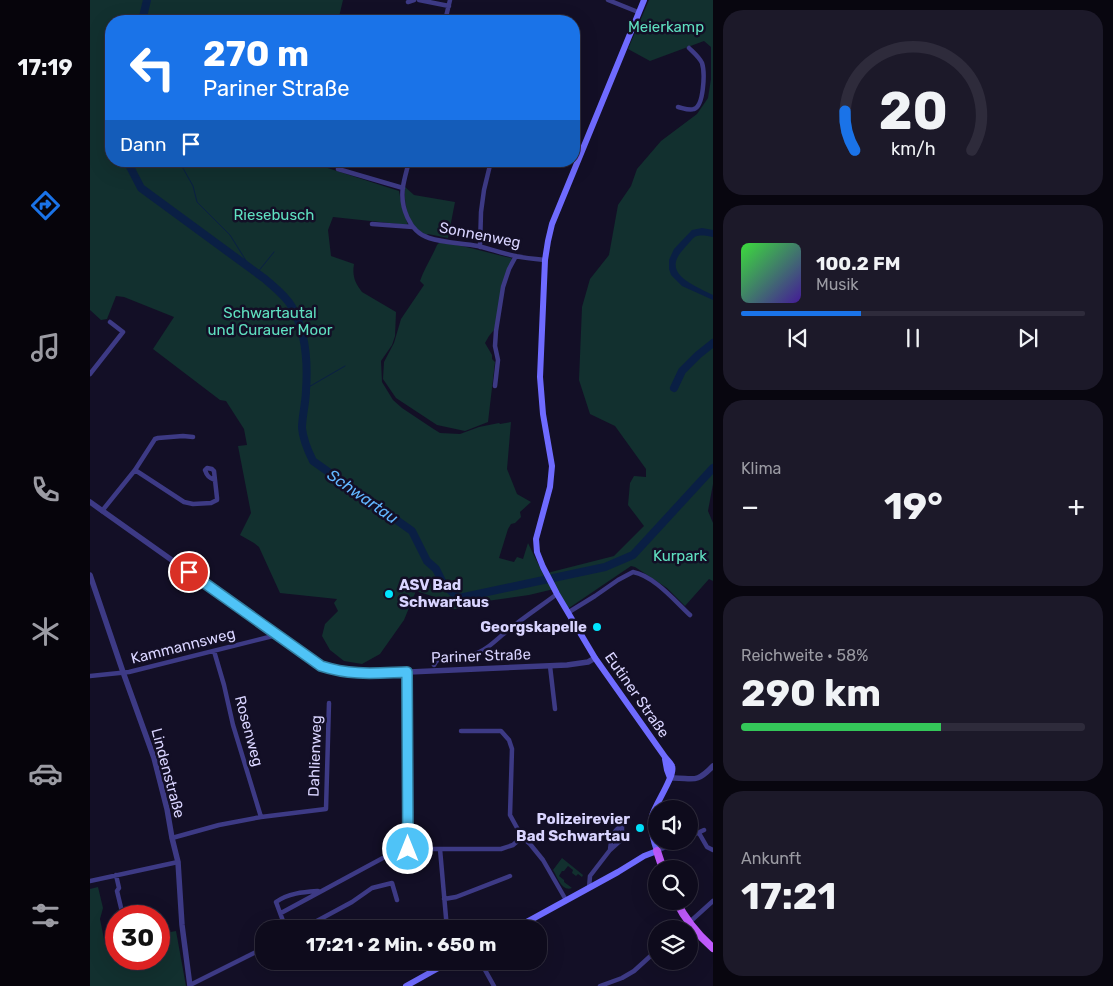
<!DOCTYPE html>
<html lang="de">
<meta charset="utf-8">
<style>
body{margin:0;font-family:Rubik,sans-serif;background:#1c1929;color:#f1f3f6;height:100vh;display:flex;flex-direction:column;font-size:19px;white-space:nowrap}
*{box-sizing:border-box;margin:0}
p{font-size:16px;color:#9b9ba3}
.icon{flex:none;width:28px;height:28px;fill:none;stroke:currentColor;stroke-width:2;stroke-linecap:round;stroke-linejoin:round}
.map{position:relative;flex:1;overflow:hidden}
.details{display:flex;flex-direction:column;gap:10px;padding:10px;background:#08060f;width:400px}
.details>*{flex:none}
.top-card{position:absolute;left:15px;top:15px;width:475px;height:152px;border-radius:20px;box-shadow:0 5px 20px #0002,0 0 0 1px #2e2b3b;background:#1a73e8;color:#fff;overflow:hidden}
.controls{position:absolute;left:558px;top:800px;display:grid;gap:10px}
.controls a{display:grid;place-items:center;width:50px;height:50px;border-radius:50%;background:#0e0b1c;box-shadow:0 5px 20px #0002,0 0 0 1px #2e2b3b;font-size:25px}
.speed{position:absolute;left:15px;top:905px;display:flex;gap:10px;font-size:25px;font-weight:700;text-align:center}
.speed>*{display:grid;place-content:center;width:65px;height:65px;border-radius:50%;background:#0e0b1c;box-shadow:0 5px 20px #0002,0 0 0 1px #2e2b3b;line-height:1}
.speed .limit{border:8px solid #d22;background:#fff;color:#111}
.pin{position:absolute;display:grid;place-items:center;width:42px;height:42px;color:#fff;margin:-21px;border:2px solid #fff;border-radius:50%;box-shadow:0 1px 5px #0007}
.me{position:absolute;width:55px;margin:-28px;rotate:0deg;stroke-linejoin:round;filter:drop-shadow(0 0 4px #0008)}
.turn{display:flex;align-items:center;gap:18px;height:105px;padding:0 15px;font-size:22px}
.turn .icon{width:65px;height:65px;stroke-width:2.5}
.turn b{display:block;font-size:35px;line-height:42px}
.then{display:flex;align-items:center;height:48px;padding:0 15px;background:#0003;gap:10px;font-size:19px}
.big{font-size:38px;font-weight:700;line-height:1.1}
.details .tile{flex:1;display:flex;flex-direction:column;justify-content:center;gap:8px;min-width:0;padding:0 18px;border-radius:20px;background:#1c1929}
.details .dial{align-items:center;gap:0}
.dial svg{height:130px;overflow:visible;fill:none;stroke:#2e2b3b;stroke-width:7;stroke-linecap:round;text-anchor:middle}
.dial text{fill:#f1f3f6;stroke:none}
.song{display:flex;align-items:center;gap:15px}
.cover{width:60px;height:60px;border-radius:8px;background:linear-gradient(135deg,hsl(120 70% 55%),hsl(260 70% 35%))}
.played{height:5px;border-radius:2px;background:linear-gradient(90deg,#1a73e8 35%,#2e2b3b 35%)}
.keys{display:flex;justify-content:space-around;direction:ltr}
.heat{display:flex;justify-content:space-between;align-items:center;font-size:28px;direction:ltr}
.charge{height:8px;border-radius:4px;background:linear-gradient(90deg,#34c759 58%,#2e2b3b 0)}
.trip{position:absolute;left:165px;top:920px;width:292px;height:50px;border-radius:20px;background:#0e0b1c;box-shadow:0 5px 20px #0002,0 0 0 1px #2e2b3b;font-weight:700;line-height:50px;text-align:center}
main{display:flex;flex:1;min-height:0}
.menu{display:flex;flex-direction:column;width:90px;justify-content:space-around;align-items:center;background:#06040b;color:#9b9ba3}
.menu .icon{width:35px;height:35px}
.menu .selected{color:#1a73e8}
.menu b{font-size:22px;color:#f1f3f6}
.map>svg:first-child{display:block}
.green{fill:#12302f}
.water{fill:#0a1f44}
.lines{fill:none;stroke-linecap:round;stroke-linejoin:round}
.stream{stroke:#0a1f44;stroke-width:1}
.river{stroke:#0a1f44;stroke-width:8}
.minor{stroke:#3d3a85;stroke-width:4.5}
.tertiary{stroke:#3d3a85;stroke-width:5.5}
.secondary{stroke:#6f6bff;stroke-width:6}
.primary{stroke:#c25bff;stroke-width:8}
.route-casing{stroke:#337fa1;stroke-width:12}
.route{stroke:#4fc3f7;stroke-width:9}
.poi-dot{fill:#00e5ff;stroke:#130f26;stroke-width:2}
.labels{text-anchor:middle;stroke-width:5;stroke-linejoin:round;paint-order:stroke}
.park-label{font-size:15px;fill:#5fe0c0;stroke:#130f26}
.street-label{font-size:15px;fill:#d9d4ff;stroke:#130f26}
.poi-label{font-size:15px;font-weight:bold;fill:#d9d4ff;stroke:#130f26;text-anchor:end}
.water-label{font-size:16px;font-style:italic;fill:#62b6ff;stroke:#130f26}
</style>
<main>
<nav class="menu">
<b>17:19</b>
<svg class="icon selected" aria-label="directions" viewBox="0 0 24 24"><path d="M12 3l9 9-9 9-9-9zM9 14v-3h6M13 9l2 2-2 2"/></svg>
<svg class="icon" aria-label="music" viewBox="0 0 24 24"><path d="M9 18V5l10-2v13"/><circle cx="6" cy="18" r="3"/><circle cx="16" cy="16" r="3"/></svg>
<svg class="icon" aria-label="phone" viewBox="0 0 24 24"><path d="M5 4h4l2 5-3 2q2 4 5 5l2-3 5 2v4C11 20 4 13 5 4z"/></svg>
<svg class="icon" aria-label="climate" viewBox="0 0 24 24"><path d="M12 3v18M4 7l16 10M4 17L20 7"/></svg>
<svg class="icon" aria-label="car" viewBox="0 0 24 24"><path d="M5 17H2v-5l4-1 3-4h7l3 4 3 1v5h-3M9 17h6M6 11h13"/><circle cx="7" cy="17" r="2"/><circle cx="17" cy="17" r="2"/></svg>
<svg class="icon" aria-label="filters" viewBox="0 0 24 24"><path d="M4 7h16M4 17h16"/><circle cx="9" cy="7" r="2"/><circle cx="15" cy="17" r="2"/></svg>
</nav>
<div class="map">
<svg width="623" height="986" viewBox="0 0 623 986">
<rect width="100%" height="100%" fill="#130f26"/>
<!-- green -->
<path class="green" d="M0 0H253L248 21H21V161H219V162L309 191 312 207 318 225 243 217 238 230 241 256 264 264C262 276 265 283 272 292L306 312 305 336 302 345 291 361 292 382 303 400 312 408 342 428 350 433 370 434 389 427 409 423 410 424 421 422 417 469 427 494 441 502 430 512 431 517 425 523 421 524 418 529 409 558 424 562 427 557 433 559 438 543 454 576 461 572 524 556 554 526 538 505 540 483 544 476 556 477V469L525 426 500 414 489 380 492 307 500 279 519 255 528 205 541 186 547 169 571 141 607 114 618 98 621 79V47L614 41 560 61 538 49 559 0H623V484L618 511 623 523V581L619 579 595 606 577 588 545 567 541 566 476 610 464 589 439 595 390 602 372 609H363L351 603 348 598 326 591 314 620 290 654 272 664 254 661 240 650 232 636 235 624 248 611 244 603 247 599 190 593 169 547 164 543 150 535 161 513 148 446 157 445 154 429 136 401 130 400 63 349 84 317 34 297 26 296 17 319 11 320 0 310Z
M315 187 324 195 365 202 358 238 338 234 336 235C332 232 326 229 323 224 316 214 314 199 315 187Z
M349 243C373 244 397 253 421 258L422 259 404 330 399 336 395 343 402 355V359L405 362 398 422 375 431 347 425 306 398 293 379 294 362 304 343 311 319 334 285 330 281C334 269 342 257 347 245Z
M472 858 493 875 492 877 488 874 486 876 482 873 483 870 478 866 474 871H472L469 876 474 880V882L482 888C472 892 468 878 463 870Z
M8 887 13 908 10 919 15 944 26 942V959H69V934L86 931 96 986H0V889Z"/>
<!-- water -->
<path class="water" d="M612 228 623 230V237C618 236 612 235 607 236 603 237 601 241 598 244 591 252 580 262 589 274 596 283 613 290 623 295V300L592 286 581 275 579 269V260L584 249 602 230Z"/>
<g class="lines">
<!-- stream -->
<path class="stream" d="M89 161 103 186 107 202 140 235 160 267
M167 273 184 252
M217 388 255 366"/>
<!-- river -->
<path class="river" d="M52 21 57 0
M37 161 51 188 175 279C185 288 196 296 202 307 216 332 218 362 216 390 216 402 212 416 212 428 213 439 218 451 223 461L322 531 337 561 346 569 354 585 369 598 515 567 543 555 623 468
M584 388 592 371 608 355 623 343"/>
<!-- minor -->
<path class="minor" d="M329 0 359 6
M518 0 548 12
M318 2 324 0
M355 21 360 0
M588 107C593 108 599 111 604 109 614 106 615 72 612 63 609 57 604 53 599 48
M319 161C317 170 314 179 313 187 310 206 319 232 339 238 354 243 372 243 388 246 400 249 412 253 425 256 435 258 445 259 455 260
M248 169 313 188
M282 224 323 227
M390 247 391 212 394 190 401 161
M0 374 33 332 20 322
M405 386 408 360 405 346 406 331 413 287 419 269 426 256
M45 470 94 502 103 504 121 503 127 500V498L124 471 122 469 117 468 115 470C117 476 119 478 125 480
M12 511 45 470 65 439 68 438 93 436 103 437
M479 612 505 596 528 580 543 572C564 576 584 600 600 615
M124 651 134 685 143 725 171 817
M344 665C350 651 370 658 382 655 395 652 407 639 417 631 433 618 451 606 467 594
M460 666 465 709
M317 672 318 849
M0 676 39 672 187 635
M371 731H411L419 740 422 749 420 815 432 837 440 844 453 860 476 900
M609 833 617 847 623 850
M599 837 614 830
M82 838 129 825 171 817 236 809 239 703
M350 849 357 929
M520 850C521 840 522 830 532 826
M567 851 589 841
M26 875 29 888 27 891 33 916
M0 881 88 862
M499 888 500 876 520 850 532 839V826
M354 899 366 897 420 876
M191 913 304 852 318 849H411L423 845 432 837
M196 929 186 902C198 893 214 892 228 891
M212 929 262 902 282 888 302 883 307 900
M592 929 623 901
M390 961 404 986
M100 985 174 948
M510 986 532 978 544 971 566 951"/>
<!-- tertiary -->
<path class="tertiary" d="M0 502 214 654 231 666 242 670 251 672 274 674 477 665 498 662 505 658
M0 575 33 672 64 758 77 809 82 838 88 862 92 925 100 986
M580 778C603 777 605 785 623 766"/>
<!-- secondary -->
<path class="secondary" d="M575 759 577 770 580 778
M424 929 528 872 554 856 567 851C563 840 560 829 562 816 565 804 586 775 582 766 581 763 577 760 575 757L505 658 467 594 453 567 447 552 446 539 460 487 462 466 453 414 450 377 455 260 458 241 462 224 554 0
M316 986 361 961"/>
<!-- primary -->
<path class="primary" d="M567 851 573 869
M586 901C595 919 608 935 623 948"/>
</g>
<g class="lines">
<defs>
<path id="route" d="M99 572 231 666C262 676 286 673 317 672L318 849"/>
</defs>
<!-- route casing -->
<use href="#route" class="route-casing"/>
<!-- route -->
<use href="#route" class="route"/>
</g>
<!-- markers -->
<g class="poi-dot">
<circle cx="299" cy="594" r="5"/>
<circle cx="507" cy="627" r="5"/>
<circle cx="550" cy="828" r="5"/>
</g>
<g class="labels">
<!-- park labels -->
<g class="park-label">
<text x="576" y="32">Meierkamp</text>
<text x="184" y="220">Riesebusch</text>
<text x="180" y="318">Schwartautal<tspan x="180" dy="17">und Curauer Moor</tspan></text>
<text x="590" y="561">Kurpark</text>
</g>
<!-- street labels -->
<g class="street-label">
<text transform="translate(390 235) rotate(11)" y="5">Sonnenweg</text>
<text transform="translate(93 646) rotate(-14)" y="5">Kammannsweg</text>
<text transform="translate(391 656) rotate(-2)" y="5">Pariner Straße</text>
<text transform="translate(547 695) rotate(55)" y="5">Eutiner Straße</text>
<text transform="translate(159 731) rotate(75)" y="5">Rosenweg</text>
<text transform="translate(225 756) rotate(-88)" y="5">Dahlienweg</text>
<text transform="translate(78 773) rotate(75)" y="5">Lindenstraße</text>
</g>
<!-- poi labels -->
<g class="poi-label">
<text x="309" y="590" text-anchor="start">ASV Bad<tspan x="309" dy="17">Schwartaus</tspan></text>
<text x="497" y="632">Georgskapelle</text>
<text x="540" y="824">Polizeirevier<tspan x="540" dy="17">Bad Schwartau</tspan></text>
</g>
<!-- water labels -->
<g class="water-label">
<text transform="translate(273 496) rotate(35)" y="6">Schwartau</text>
</g>
</g>
</svg>
<div class="controls">
<a><svg class="icon" aria-label="sound" viewBox="0 0 24 24"><path d="M4 9h4l5-4v14l-5-4H4zM17 9q2 3 0 6"/></svg></a>
<a><svg class="icon" aria-label="search" viewBox="0 0 24 24"><circle cx="10" cy="10" r="6"/><path d="M15 15l6 6"/></svg></a>
<a><svg class="icon" aria-label="layers" viewBox="0 0 24 24"><path d="M12 4l9 5-9 5-9-5zM3 14l9 5 9-5"/></svg></a>
</div>
<div class="speed"><div class="limit">30</div></div>
<div class="pin" style="left:99px;top:572px;background:#d93025"><svg class="icon" aria-label="arrive" viewBox="0 0 24 24"><path d="M6 21V4h12l-3 4 3 4H6"/></svg></div>
<svg class="me" style="left:318px;top:849px" viewBox="-20 -20 40 40"><circle r="17" fill="#4fc3f7" stroke="#fff" stroke-width="3"/><path d="M0-11L8 9 0 5-8 9z" fill="#fff"/></svg>
<div class="trip">17:21 · 2 Min. · 650 m</div>
<div class="top-card">
<div class="turn"><svg class="icon" aria-label="left" viewBox="0 0 24 24"><path d="M17 20v-9H6M10 6l-5 5 5 5"/></svg><div><b>270 m</b>Pariner Straße</div></div>
<div class="then">Dann<svg class="icon" aria-label="arrive" viewBox="0 0 24 24"><path d="M6 21V4h12l-3 4 3 4H6"/></svg></div>
</div>
</div>
<section class="details">
<div class="tile dial"><svg viewBox="0 0 100 80">
<path d="M14 69A42 42 0 1 1 86 69"/>
<path d="M14 69A42 42 0 0 1 8 45" stroke="#1a73e8"/>
<text x="50" y="56" font-size="32" font-weight="700">20</text>
<text x="50" y="72" font-size="11">km/h</text>
</svg></div>
<div class="tile">
<div class="song"><i class="cover"></i><div><b>100.2 FM</b><p>Musik</p></div></div>
<div class="played"></div>
<div class="keys"><svg class="icon" aria-label="previous" viewBox="0 0 24 24"><path d="M18 5L8 12l10 7zM5 5v14"/></svg><svg class="icon" aria-label="pause" viewBox="0 0 24 24"><path d="M8 5v14M16 5v14"/></svg><svg class="icon" aria-label="next" viewBox="0 0 24 24"><path d="M6 5l10 7-10 7zM19 5v14"/></svg></div>
</div>
<div class="tile"><p>Klima</p>
<div class="heat"><a>−</a><b class="big">19°</b><a>+</a></div>
</div>
<div class="tile"><p>Reichweite · 58%</p><b class="big">290 km</b><div class="charge"></div></div>
<div class="tile"><p>Ankunft</p><b class="big">17:21</b></div>
</section>
</main>
